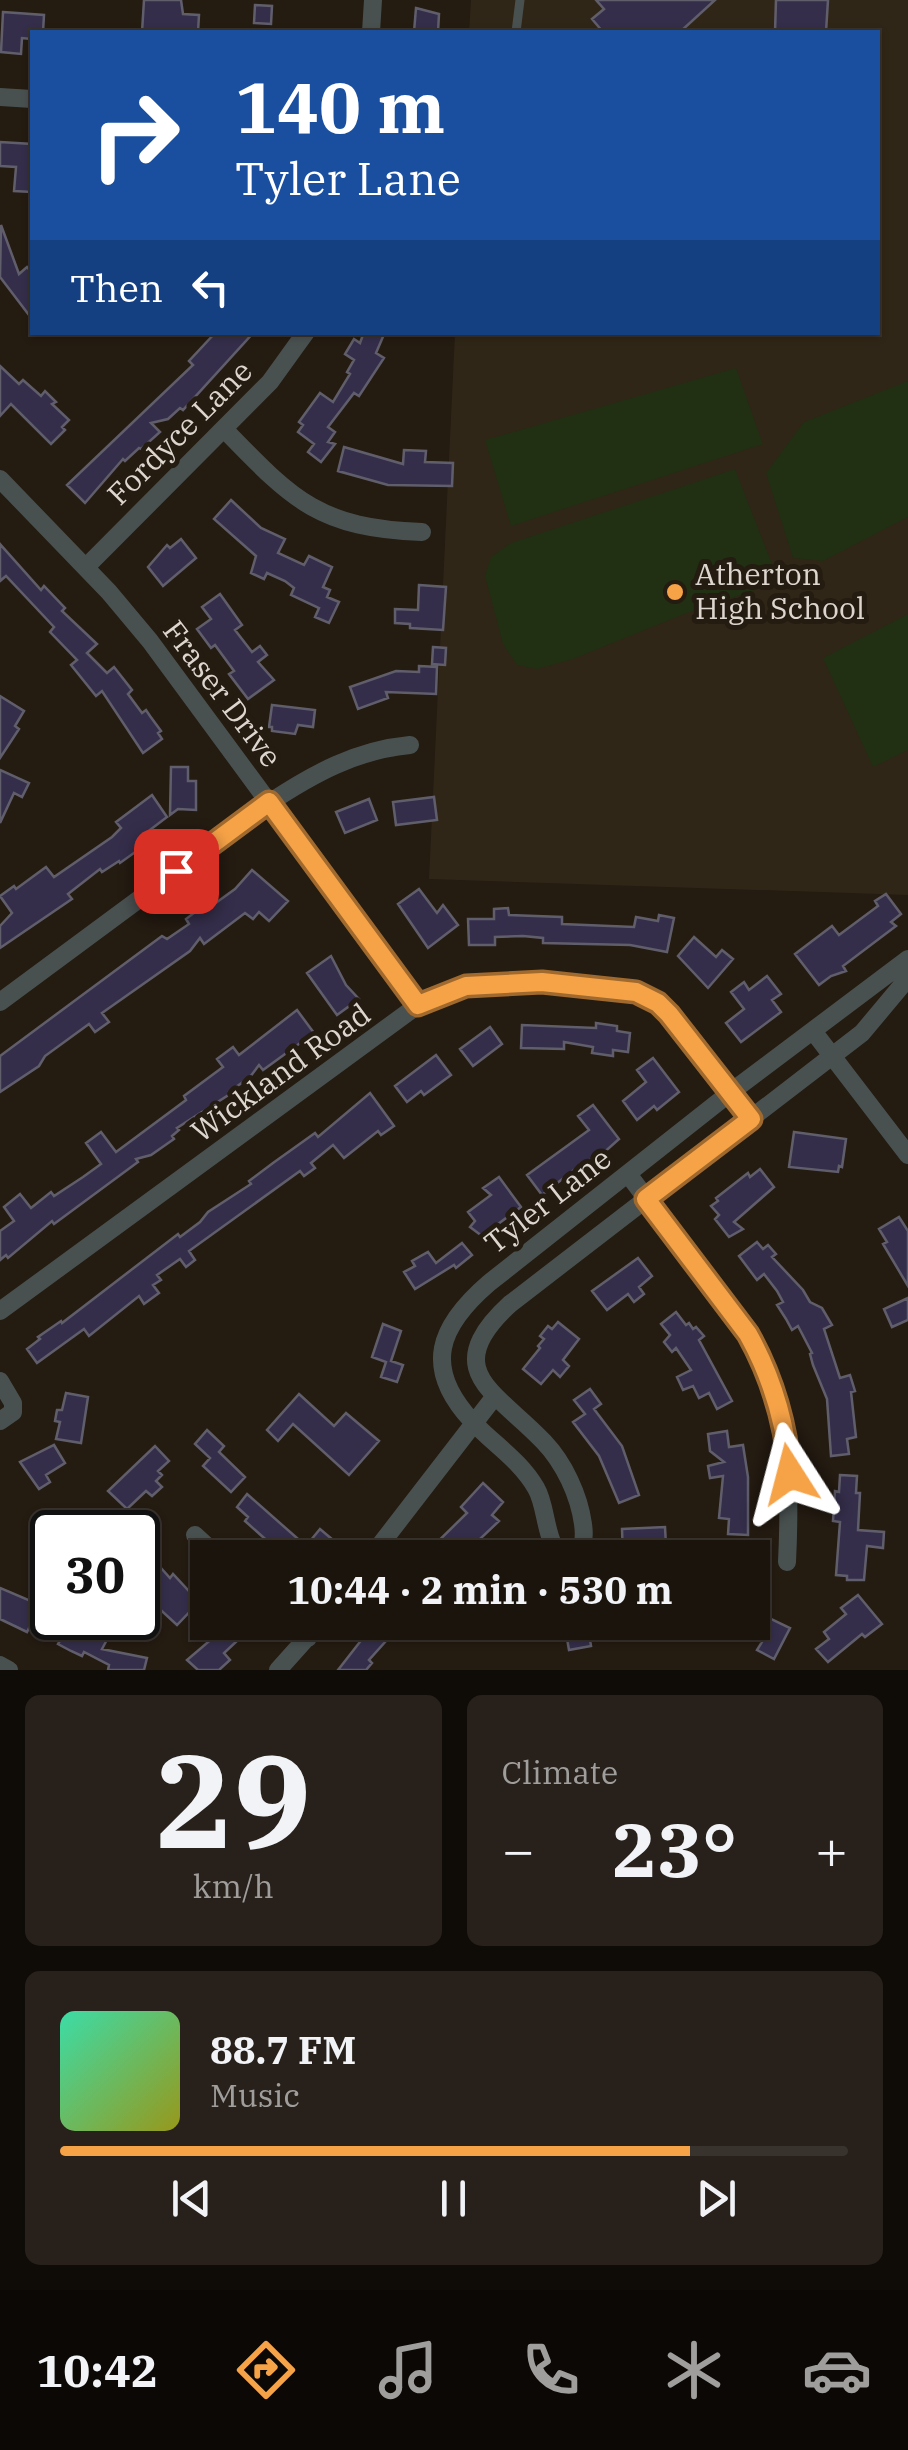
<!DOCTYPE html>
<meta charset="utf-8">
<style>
body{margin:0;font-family:"IBM Plex Serif",serif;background:#28211b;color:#f1f3f6;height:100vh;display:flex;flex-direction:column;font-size:38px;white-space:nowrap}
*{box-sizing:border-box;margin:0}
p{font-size:32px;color:#a09e9d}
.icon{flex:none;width:55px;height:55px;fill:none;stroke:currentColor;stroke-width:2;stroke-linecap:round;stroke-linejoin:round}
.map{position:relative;height:1670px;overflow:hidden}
.panel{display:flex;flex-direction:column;gap:25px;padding:25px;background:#0f0b07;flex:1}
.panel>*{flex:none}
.hud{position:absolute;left:30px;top:30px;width:850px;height:305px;border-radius:0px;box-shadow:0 2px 8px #0004,0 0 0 2px #39332e;background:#1a4fa0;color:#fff;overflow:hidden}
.speed{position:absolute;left:30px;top:1510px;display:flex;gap:20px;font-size:50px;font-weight:700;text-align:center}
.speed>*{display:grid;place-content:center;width:130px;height:130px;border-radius:50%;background:#1b140d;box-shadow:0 2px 8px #0004,0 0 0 2px #39332e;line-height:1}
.speed .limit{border:5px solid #111;border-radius:15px;background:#fff;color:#111}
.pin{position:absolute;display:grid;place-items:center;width:85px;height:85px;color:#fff;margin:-42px;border-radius:20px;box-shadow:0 5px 15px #0006}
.me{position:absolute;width:110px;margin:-55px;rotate:351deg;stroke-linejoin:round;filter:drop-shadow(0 0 8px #0008)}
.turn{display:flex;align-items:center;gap:35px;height:210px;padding:0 40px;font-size:45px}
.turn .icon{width:130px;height:130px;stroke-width:2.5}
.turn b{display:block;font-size:70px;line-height:85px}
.then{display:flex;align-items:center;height:95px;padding:0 40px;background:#0003;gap:20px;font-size:38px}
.big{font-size:75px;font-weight:700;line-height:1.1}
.panel .card{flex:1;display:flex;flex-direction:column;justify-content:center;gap:15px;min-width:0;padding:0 35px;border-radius:15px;background:#28211b}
.panel .dial{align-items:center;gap:0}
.dial b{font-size:130px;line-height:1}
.song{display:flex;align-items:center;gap:30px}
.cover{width:120px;height:120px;border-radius:15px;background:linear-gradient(135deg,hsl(160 70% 55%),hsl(60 70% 35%))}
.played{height:10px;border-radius:5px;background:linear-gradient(90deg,#f6a247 80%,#39332e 80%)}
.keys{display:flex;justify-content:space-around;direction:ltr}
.heat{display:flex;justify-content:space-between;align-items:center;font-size:55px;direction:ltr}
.panel .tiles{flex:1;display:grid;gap:25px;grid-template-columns:1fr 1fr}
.card:last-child{grid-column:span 2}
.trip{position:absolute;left:190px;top:1540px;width:580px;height:100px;border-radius:0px;background:#1b140d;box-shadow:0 2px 8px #0004,0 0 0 2px #39332e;font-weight:700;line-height:100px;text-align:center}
.tab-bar{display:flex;height:160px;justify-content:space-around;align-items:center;background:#0b0805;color:#a09e9d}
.tab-bar .icon{width:70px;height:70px}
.tab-bar .current{color:#f6a247}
.tab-bar b{font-size:45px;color:#f1f3f6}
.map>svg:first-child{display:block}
.education{fill:#302617}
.green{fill:#212f12}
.building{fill:#352e4b;stroke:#615e6c;stroke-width:2.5}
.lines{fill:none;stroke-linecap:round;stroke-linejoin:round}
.service{stroke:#495150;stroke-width:9}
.minor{stroke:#495150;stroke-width:18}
.route-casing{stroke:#a0692e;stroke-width:25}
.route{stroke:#f6a247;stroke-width:18}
.poi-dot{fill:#f6a247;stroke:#241b11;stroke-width:4}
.labels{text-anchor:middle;stroke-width:10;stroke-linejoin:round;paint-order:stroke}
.street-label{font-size:30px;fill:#dcd6cf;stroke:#241b11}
.poi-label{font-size:30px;fill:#dcd6cf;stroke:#241b11;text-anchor:start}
</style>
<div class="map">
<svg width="908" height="1670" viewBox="0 0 908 1670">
<rect width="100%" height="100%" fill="#241b11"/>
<!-- education -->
<path class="education" d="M471 0H908V895L429 879 455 333 878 332V32H469Z"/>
<!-- green -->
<path class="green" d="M736 368 763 444 511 526 485 440Z
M908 381V517L823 561 793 558 766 473 804 422Z
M735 469 779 582 684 614 573 659 537 669 517 665 503 644 485 576 491 557 511 543Z
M908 614V750L873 767 823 658Z"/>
<!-- building -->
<path class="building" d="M144 0H181L183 14 199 15 198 32H142Z
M596 0H715L680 32H603L592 19 604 9Z
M776 0H828L826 32H775Z
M255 5 272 6 271 24 254 23Z
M416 8 439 14 438 32H414Z
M3 12 44 15 43 32H32V39L22 38 21 54 1 52Z
M0 142 32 144V192L14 191 16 167 0 166Z
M1 225 19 274 27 267 32 273V319L0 277Z
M216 332H254L183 410 180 408 168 419 151 423 160 432 141 449 139 448 125 461 123 459 85 503 67 485 193 365 189 361Z
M364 332H385L376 353 384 358 359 396 354 393 328 427 335 432 328 442 335 444 321 462 308 452 314 444 298 432 303 425 299 422 320 393 333 402 350 374 347 372 354 360 345 354 354 339 360 343Z
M0 366 19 384 23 380 41 396 45 391 56 402 52 404 69 420 62 427 65 430 51 444 11 404 0 416Z
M344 447 403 464 404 450 426 451 425 462 453 463 452 486 388 485 338 471Z
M231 500 261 528 285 539 278 553 304 565 309 556 332 567 323 587 330 590 327 597 339 602 329 623 315 617 319 608 291 595 294 588 285 581 267 573 264 579 251 573 256 556 214 519Z
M181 539 196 558 163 586 148 567 167 545 170 548Z
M0 544 41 590 44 586 65 608 62 611 97 644 87 653 107 673 114 667 132 690 128 694 142 713 146 710 150 716 161 731 158 733 162 739 143 753 102 691 96 696 71 665 77 660 50 632 54 627 6 576 0 581Z
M419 585 446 587 443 630 410 628V624L395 623V609L418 610Z
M220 594 242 625 235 630 252 652 260 646 267 655 258 662 274 680 248 699 229 674 234 671 215 645 211 648 197 629 211 619 202 607Z
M433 647 446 648 445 665 432 664Z
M419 666 437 667 436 694 386 692 388 698 358 709 350 687 396 671 419 672Z
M0 696 24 711 15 726 19 729 0 758Z
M272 705 315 710 313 727 298 725 295 734 272 731V727H269Z
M171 767H188V781H196V810L178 809 170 815Z
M0 770 29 783 22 797 14 793 0 823Z
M152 795 167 817 146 833 152 840 120 863 119 861 102 872 100 869 68 894 72 899 0 948V926L12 913 0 896 14 886 16 889 46 867 54 877 112 837 121 828 116 822Z
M434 797 437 820 396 825 393 802Z
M369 799 377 820 345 833 336 812Z
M252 870 288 901 269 921 259 912 253 919 245 913 204 944 200 938 190 951 102 1013 109 1022 95 1032 89 1024 45 1056 39 1066 0 1092V1056L162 936 167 939 189 924 186 919 203 906 206 910 235 889Z
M419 889 437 913 443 905 458 925 428 948 398 904Z
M886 894 901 914 891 922 896 926 843 966 846 971 831 976 819 985 795 954 832 926 839 935 878 906 875 901Z
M508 908 509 915 562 917V924L634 927 636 917 658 921 659 915 674 918 667 952 630 945 543 943V938L523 936 495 937V945H469L468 919H494V909Z
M694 937 716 957 722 950 733 959 708 988 678 956Z
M331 956 346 985 359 999 337 1015 307 973Z
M767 976 781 994 772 1000 781 1012 741 1042 726 1023 744 1009 731 992 744 982 749 990Z
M297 1010 314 1033 263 1070 259 1065 250 1077 229 1092 230 1094 177 1128 179 1130 172 1136 174 1139 151 1155 136 1159 138 1162 54 1224 52 1221 8 1258 6 1255 0 1260V1231L14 1221 4 1207 20 1194 31 1208 51 1192 54 1196 83 1177 101 1164 86 1143 101 1132 116 1152 186 1100 184 1096 223 1067 217 1059 233 1047 239 1055Z
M596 1023 617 1026V1031L630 1033 628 1052 613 1050V1056L592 1053 593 1047 564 1042V1049L521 1048 522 1025 596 1028Z
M490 1027 502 1044 473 1066 460 1049Z
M436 1055 451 1075 424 1095 421 1091 407 1102 395 1086Z
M653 1058 679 1092 657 1110 654 1106 637 1120 623 1101 646 1082 637 1070Z
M370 1093 394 1126 381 1135 378 1131 344 1158 333 1145 311 1163 315 1168 304 1176 300 1171 189 1251 195 1260 186 1267 180 1259 157 1275 161 1280 153 1285 159 1293 144 1304 139 1296 89 1336 84 1329 37 1363 27 1349 40 1339 38 1337 61 1321 62 1323 178 1234 180 1237 200 1222 208 1212 251 1184 249 1181 273 1163 315 1133 318 1137Z
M593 1105 619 1139 599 1157 584 1162 542 1195 527 1175 589 1130 578 1116Z
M794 1132 846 1139 842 1167 839 1166 838 1172 789 1167Z
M760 1169 774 1187 734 1222 743 1229 729 1237 715 1219 719 1215 711 1206 718 1201 716 1198 748 1173 750 1177Z
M499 1177 521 1207 482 1236 470 1227 475 1221 468 1212 491 1195 483 1188Z
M899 1217 908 1231V1286L883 1244 887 1242 879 1229Z
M757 1242 763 1249 768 1245 776 1254 772 1257 803 1290 810 1302 822 1308 832 1325 824 1329 840 1378 850 1375 855 1391 851 1392 856 1437 847 1439 849 1454 831 1456 827 1399 813 1365 810 1354 812 1353 798 1326 792 1330 786 1319 777 1305 783 1302 777 1291 764 1274 757 1280 739 1256Z
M462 1243 472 1255 456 1268 454 1265 415 1289 404 1272 415 1266 412 1261 428 1252 436 1263Z
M638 1258 652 1276 639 1287 644 1294 634 1302 628 1294 607 1310 592 1291Z
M908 1298V1320L892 1327 884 1309Z
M676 1312 686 1325 689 1323 693 1329 696 1327 704 1336 699 1340 732 1401 717 1409 709 1393 699 1398 693 1386 683 1390 677 1377 691 1370 676 1348 672 1352 664 1342 670 1335 661 1324Z
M558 1322 579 1339 563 1360 569 1366 560 1377 553 1370 541 1384 523 1369 540 1348 538 1346 544 1339 540 1336 548 1326 552 1329Z
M383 1324 401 1331 391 1361 403 1365 397 1382 381 1377 386 1362 372 1357Z
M590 1389 601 1404 594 1409 622 1446 639 1495 619 1503 599 1456 573 1422 585 1414 574 1400Z
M66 1393 88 1397 81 1443 56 1439 60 1422 55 1421 57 1410H62Z
M299 1394 334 1426 346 1413 379 1441 349 1475 293 1424 278 1441 267 1430Z
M207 1430 224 1446 219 1452 245 1477 231 1492 203 1466 210 1458 195 1444Z
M727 1431 729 1447 743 1445 748 1477V1535L728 1534 729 1519 719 1518 723 1476 710 1478 708 1466 724 1462 710 1451 708 1434Z
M54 1445 65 1463 46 1475 50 1482 39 1489 20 1462Z
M155 1446 169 1461 158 1471 162 1475 156 1481 162 1487 152 1496 146 1491 127 1509 108 1491Z
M840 1475 857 1476 856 1493H860L858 1530 884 1532 883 1548 867 1546 864 1580H847V1576L836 1575 840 1522 833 1521 835 1491 839 1492Z
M483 1483 503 1502 492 1515 499 1521 460 1558H421L467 1513 461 1507Z
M247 1494 306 1546 320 1529 333 1540 319 1558H279L270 1550 273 1546 245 1521 248 1517 237 1507Z
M665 1527 666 1545 649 1546 650 1558H623L622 1529Z
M138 1530 151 1560 138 1566Z
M714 1546 748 1549 747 1558H713Z
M161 1568 170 1578 173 1574 199 1602 177 1625 140 1591Z
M0 1588 52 1610V1618H71L110 1634 102 1649 147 1658 144 1670H108L109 1665 84 1652 82 1656 71 1651 58 1644 61 1639 31 1624 27 1632 0 1619Z
M858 1595 882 1624 865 1637 862 1634 828 1662 816 1649 829 1639 824 1632 846 1614 841 1608Z
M752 1610 790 1628 774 1659 757 1650 762 1642 726 1622H752Z
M387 1622H403L369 1660 372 1663 366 1670H338L370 1629 377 1635Z
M564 1622H617L618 1628 589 1634 591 1646 569 1650Z
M228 1625 239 1639 224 1653 230 1660 219 1670H198L187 1660Z"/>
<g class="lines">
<!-- service -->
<path class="service" d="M516 32 520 0"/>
<!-- minor -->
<path class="minor" d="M371 32 373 0
M0 97 32 99
M224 429C293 500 318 528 422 532
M0 479 109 592 150 641 418 1005
M86 567 270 382 306 332
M0 1002 269 803C313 774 356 750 410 745
M813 1031 908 1155
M628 1174 748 1334C790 1409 791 1479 787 1562
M0 1311 418 1005C434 998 451 988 468 985 507 979 629 979 659 1004 688 1028 727 1087 751 1119
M0 1381 13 1403V1412L0 1421
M195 1535 220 1558
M370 1558 495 1396
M565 1558C544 1546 548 1508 536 1488 520 1460 493 1444 472 1421 422 1367 439 1326 489 1283L731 1092 908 959
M571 1558C584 1550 585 1538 583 1524 579 1495 564 1463 544 1442 497 1392 437 1371 510 1304L862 1033 908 978
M290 1622 308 1638
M0 1665 9 1670
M278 1670 321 1622"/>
</g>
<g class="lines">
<defs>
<path id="route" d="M176 871 269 802 418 1005 466 986 542 982 636 992 658 1003 669 1014 751 1119 646 1199 748 1334C772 1377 786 1425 790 1474"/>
</defs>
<!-- route casing -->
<use href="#route" class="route-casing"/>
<!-- route -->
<use href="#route" class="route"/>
</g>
<!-- markers -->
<circle class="poi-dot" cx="675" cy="592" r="10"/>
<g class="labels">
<!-- street labels -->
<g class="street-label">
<text transform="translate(180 433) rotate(-45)" y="10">Fordyce Lane</text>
<text transform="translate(222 694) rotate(53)" y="10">Fraser Drive</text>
<text transform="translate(281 1073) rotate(-36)" y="10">Wickland Road</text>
<text transform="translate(548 1201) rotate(-38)" y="10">Tyler Lane</text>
</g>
<!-- poi labels -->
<g class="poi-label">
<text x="695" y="585">Atherton<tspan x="695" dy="34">High School</tspan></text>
</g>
</g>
</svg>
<div class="speed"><div class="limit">30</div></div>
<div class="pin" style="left:176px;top:871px;background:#d93025"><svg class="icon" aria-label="arrive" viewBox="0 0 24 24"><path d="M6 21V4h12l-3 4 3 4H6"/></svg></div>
<svg class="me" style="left:790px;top:1474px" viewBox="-20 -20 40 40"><path d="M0-17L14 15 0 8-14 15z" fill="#f6a247" stroke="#fff" stroke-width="4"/></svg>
<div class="trip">10:44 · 2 min · 530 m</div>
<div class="hud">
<div class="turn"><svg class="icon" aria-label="right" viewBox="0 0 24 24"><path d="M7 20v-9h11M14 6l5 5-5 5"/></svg><div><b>140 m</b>Tyler Lane</div></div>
<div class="then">Then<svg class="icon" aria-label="left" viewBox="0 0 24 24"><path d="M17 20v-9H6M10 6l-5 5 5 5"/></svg></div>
</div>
</div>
<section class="panel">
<div class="tiles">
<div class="card dial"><b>29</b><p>km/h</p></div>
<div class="card"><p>Climate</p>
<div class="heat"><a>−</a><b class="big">23°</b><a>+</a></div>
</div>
<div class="card">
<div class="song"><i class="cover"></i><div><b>88.7 FM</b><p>Music</p></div></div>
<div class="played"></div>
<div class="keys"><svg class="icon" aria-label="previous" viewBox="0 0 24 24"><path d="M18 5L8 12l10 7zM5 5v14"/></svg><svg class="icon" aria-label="pause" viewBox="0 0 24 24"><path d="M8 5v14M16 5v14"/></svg><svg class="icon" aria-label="next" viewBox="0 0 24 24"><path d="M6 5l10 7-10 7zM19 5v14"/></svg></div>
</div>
</div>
</section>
<nav class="tab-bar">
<b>10:42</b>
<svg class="icon current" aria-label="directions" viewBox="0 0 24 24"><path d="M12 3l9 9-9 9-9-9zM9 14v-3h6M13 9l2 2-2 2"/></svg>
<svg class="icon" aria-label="music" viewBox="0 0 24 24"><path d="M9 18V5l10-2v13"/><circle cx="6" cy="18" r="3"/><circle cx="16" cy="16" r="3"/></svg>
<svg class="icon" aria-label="phone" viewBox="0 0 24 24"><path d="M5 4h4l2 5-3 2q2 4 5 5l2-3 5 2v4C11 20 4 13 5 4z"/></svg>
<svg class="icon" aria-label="climate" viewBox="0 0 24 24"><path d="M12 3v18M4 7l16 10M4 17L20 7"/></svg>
<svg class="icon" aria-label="car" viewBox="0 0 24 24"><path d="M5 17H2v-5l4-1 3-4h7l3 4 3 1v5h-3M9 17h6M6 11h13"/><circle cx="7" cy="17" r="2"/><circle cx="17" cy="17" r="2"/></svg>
</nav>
